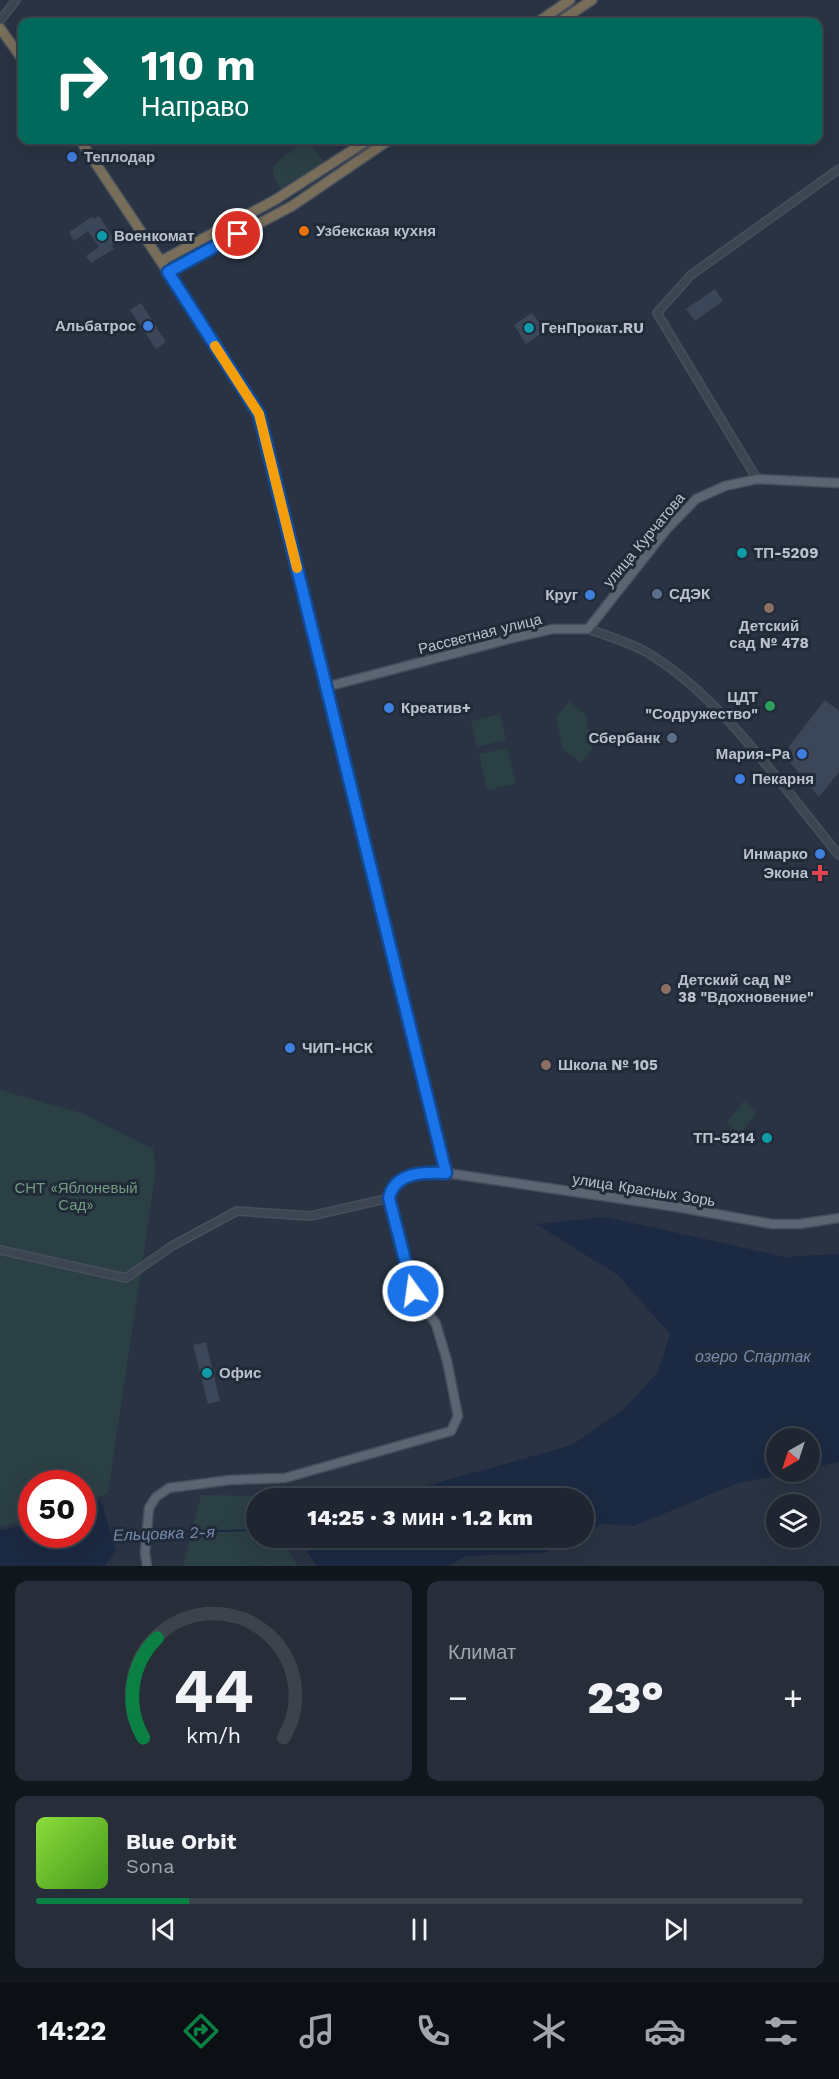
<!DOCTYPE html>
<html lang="ru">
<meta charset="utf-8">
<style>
body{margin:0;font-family:"Work Sans",sans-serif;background:#272e3a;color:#f1f3f6;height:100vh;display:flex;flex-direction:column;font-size:22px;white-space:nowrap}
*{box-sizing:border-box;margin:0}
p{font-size:20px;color:#a1a5ac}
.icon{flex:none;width:33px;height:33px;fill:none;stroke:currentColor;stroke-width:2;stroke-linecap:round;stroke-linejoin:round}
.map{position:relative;height:1566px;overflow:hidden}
.panel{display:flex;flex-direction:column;gap:15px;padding:15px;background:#11151c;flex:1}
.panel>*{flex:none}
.banner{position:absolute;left:18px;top:18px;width:804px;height:126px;border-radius:12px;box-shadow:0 6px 24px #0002,0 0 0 2px #3c434d;background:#00695c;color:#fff;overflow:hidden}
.needle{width:39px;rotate:219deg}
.tools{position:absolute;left:766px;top:1428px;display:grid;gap:12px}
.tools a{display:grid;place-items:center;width:54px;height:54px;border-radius:50%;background:#1f2632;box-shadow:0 6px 24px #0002,0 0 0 2px #3c434d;font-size:30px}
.speed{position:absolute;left:18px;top:1470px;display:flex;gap:12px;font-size:30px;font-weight:700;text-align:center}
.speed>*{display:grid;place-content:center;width:78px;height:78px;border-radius:50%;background:#1f2632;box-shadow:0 6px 24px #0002,0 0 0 2px #3c434d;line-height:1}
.speed .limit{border:9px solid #d22;background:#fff;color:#111}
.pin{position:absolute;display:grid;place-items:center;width:51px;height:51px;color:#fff;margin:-26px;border:3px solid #fff;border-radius:50%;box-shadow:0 2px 6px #0007}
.me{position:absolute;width:66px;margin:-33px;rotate:346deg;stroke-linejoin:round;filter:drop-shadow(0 0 4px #0008)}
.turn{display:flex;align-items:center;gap:21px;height:126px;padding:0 24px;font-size:27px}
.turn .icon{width:78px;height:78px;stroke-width:2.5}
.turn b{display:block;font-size:42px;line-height:51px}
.big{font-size:45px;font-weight:800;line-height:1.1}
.panel .widget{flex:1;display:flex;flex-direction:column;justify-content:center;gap:9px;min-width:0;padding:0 21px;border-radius:12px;background:#272e3a}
.panel .dial{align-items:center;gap:0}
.dial svg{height:156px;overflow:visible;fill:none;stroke:#3c434d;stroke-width:7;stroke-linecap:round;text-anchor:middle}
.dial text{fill:#f1f3f6;stroke:none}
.song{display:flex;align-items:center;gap:18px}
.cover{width:72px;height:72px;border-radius:9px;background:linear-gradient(135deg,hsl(90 70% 55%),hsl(100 70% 35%))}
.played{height:6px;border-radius:3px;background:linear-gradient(90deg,#0b8043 20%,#3c434d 20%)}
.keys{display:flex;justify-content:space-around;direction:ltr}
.heat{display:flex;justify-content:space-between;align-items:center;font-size:33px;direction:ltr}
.panel .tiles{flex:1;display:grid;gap:15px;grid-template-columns:1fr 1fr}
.widget:last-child{grid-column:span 2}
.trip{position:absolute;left:246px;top:1488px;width:348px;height:60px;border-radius:30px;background:#1f2632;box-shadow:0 6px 24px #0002,0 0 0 2px #3c434d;font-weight:800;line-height:60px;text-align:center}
.tab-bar{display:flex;height:96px;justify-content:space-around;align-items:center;background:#0c0f14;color:#a1a5ac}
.tab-bar .icon{width:42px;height:42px}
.tab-bar .current{color:#0b8043}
.tab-bar b{font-size:27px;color:#f1f3f6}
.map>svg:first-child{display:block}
.green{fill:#2b4044}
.water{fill:#1b2942}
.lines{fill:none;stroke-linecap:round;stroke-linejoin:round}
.stream{stroke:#1b2942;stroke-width:2}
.building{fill:#3b4659}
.minor-casing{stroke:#474e5c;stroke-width:10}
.major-casing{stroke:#474e5c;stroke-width:11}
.highway-casing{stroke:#48505d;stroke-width:12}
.minor{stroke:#3d4553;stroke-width:7}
.major{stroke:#5b6473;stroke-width:8}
.highway{stroke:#796e5a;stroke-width:9}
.route-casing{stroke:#114b97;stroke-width:15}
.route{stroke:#1a73e8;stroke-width:10}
.slow{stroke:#f59e0b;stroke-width:10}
.shop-dot{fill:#3f7fe0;stroke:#212a38;stroke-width:2}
.food-dot{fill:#e8710a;stroke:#212a38;stroke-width:2}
.culture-dot{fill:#0f9aa8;stroke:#212a38;stroke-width:2}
.service-dot{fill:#5c6f8a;stroke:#212a38;stroke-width:2}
.education-dot{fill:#8d6e63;stroke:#212a38;stroke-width:2}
.leisure-dot{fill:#2e9e5b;stroke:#212a38;stroke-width:2}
.health-dot{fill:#e0444e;stroke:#212a38;stroke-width:2}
.labels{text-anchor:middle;stroke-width:6;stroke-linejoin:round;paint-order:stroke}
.poi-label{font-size:15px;font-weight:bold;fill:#bac0cc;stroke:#212a38;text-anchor:start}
.street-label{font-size:15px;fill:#bac0cc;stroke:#212a38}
.park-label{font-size:15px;fill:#729c7e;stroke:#212a38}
.water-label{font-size:16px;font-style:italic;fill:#7589aa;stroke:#212a38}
</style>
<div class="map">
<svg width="839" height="1566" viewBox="0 0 839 1566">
<rect width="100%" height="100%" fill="#293343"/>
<!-- green -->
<path class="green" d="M308 141 324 161 281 190 274 177 273 166 301 142Z
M569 701 586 715 592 749 581 763 562 748 556 717Z
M500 714 506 740 477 747 471 721Z
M508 748 516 784 487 790 479 754Z
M0 1090 82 1113 153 1149 156 1170 108 1493 83 1504 82 1484H32L31 1522 0 1526Z
M744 1101 757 1112 740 1134 726 1123Z
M201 1495 269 1496 270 1498H256V1538H279L298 1566H183Z"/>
<!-- water -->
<path class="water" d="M606 1217 785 1257 839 1254V1462L810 1468V1438H777V1472H794L738 1483 634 1526 601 1524 584 1533V1498H384L572 1445 624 1409 658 1372 670 1334 618 1275 536 1224Z
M89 1496 102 1503 116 1552 104 1566H0V1530L31 1525 32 1534H82L83 1512Z
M297 1538H574L544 1553 466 1556 448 1566H317Z"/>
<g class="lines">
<!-- stream -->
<path class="stream" d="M150 1533 256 1530
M111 1535 144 1533"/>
</g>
<!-- building -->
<path class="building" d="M99 216 116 242 112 246 114 249 91 263 86 256 99 247 88 231 74 241 69 232 92 217 94 219Z
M715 289 723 301 695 321 686 309Z
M141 303 166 342 156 349 130 310Z
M532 313 545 331 526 344 514 325Z
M825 700 839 711V772L819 797 783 754Z
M206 1342 220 1401 208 1404 193 1345Z"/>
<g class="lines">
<defs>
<path id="minor" d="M0 21 16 0
M757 479 657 313 691 275 839 169
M588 629C608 636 629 642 648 653 724 699 782 787 839 855
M0 1250 126 1278 172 1246 237 1211 310 1216 389 1198"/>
<path id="major" d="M168 272 259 414 446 1173
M326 687 513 638 553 629H588L667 529 696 499 725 486 757 479 839 483
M147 1566 145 1553 149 1508 156 1497 169 1488 230 1480 285 1478 451 1431 458 1416 447 1361 436 1324 413 1291 389 1198C395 1172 423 1171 446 1173L677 1207 772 1224H800L839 1218"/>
<path id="highway" d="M538 22 570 0
M559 22 592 0
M0 28 22 59
M80 140 168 272 292 206 389 140
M161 261 275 200 368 140"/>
</defs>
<!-- minor casing -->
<use href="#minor" class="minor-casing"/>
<!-- major casing -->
<use href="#major" class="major-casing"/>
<!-- highway casing -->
<use href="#highway" class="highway-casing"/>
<!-- minor -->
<use href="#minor" class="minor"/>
<!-- major -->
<use href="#major" class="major"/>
<!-- highway -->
<use href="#highway" class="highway"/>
</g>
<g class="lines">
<defs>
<path id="route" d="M238 234 168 272 259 414 446 1173C423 1172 395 1172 389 1198L413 1291"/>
</defs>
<!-- route casing -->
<use href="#route" class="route-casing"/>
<!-- route -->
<use href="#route" class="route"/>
<!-- slow -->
<path class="slow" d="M215 346 259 414 297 568"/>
</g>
<!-- markers -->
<g class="shop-dot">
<circle cx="72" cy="157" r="6"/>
<circle cx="148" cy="326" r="6"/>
<circle cx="590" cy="595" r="6"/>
<circle cx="389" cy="708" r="6"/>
<circle cx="802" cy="754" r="6"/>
<circle cx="740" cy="779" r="6"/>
<circle cx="820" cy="854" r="6"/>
<circle cx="290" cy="1048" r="6"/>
</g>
<circle class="food-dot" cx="304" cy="231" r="6"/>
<g class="culture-dot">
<circle cx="102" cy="236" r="6"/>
<circle cx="529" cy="328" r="6"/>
<circle cx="742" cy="553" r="6"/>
<circle cx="767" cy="1138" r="6"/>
<circle cx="207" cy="1373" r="6"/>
</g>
<g class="service-dot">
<circle cx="657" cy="594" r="6"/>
<circle cx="672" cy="738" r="6"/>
</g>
<g class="education-dot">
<circle cx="769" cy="608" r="6"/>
<circle cx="666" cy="989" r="6"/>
<circle cx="546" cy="1065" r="6"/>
</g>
<circle class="leisure-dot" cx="770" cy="706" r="6"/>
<path class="health-dot" d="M817 864h6v6h6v6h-6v6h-6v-6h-6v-6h6z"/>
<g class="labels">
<!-- poi labels -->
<g class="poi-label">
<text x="84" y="162">Теплодар</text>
<text x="316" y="236">Узбекская кухня</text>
<text x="114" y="241">Военкомат</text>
<text x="136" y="331" text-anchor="end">Альбатрос</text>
<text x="541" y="333">ГенПрокат.RU</text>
<text x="754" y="558">ТП-5209</text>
<text x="669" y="599">СДЭК</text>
<text x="578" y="600" text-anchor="end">Круг</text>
<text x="769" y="631" text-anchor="middle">Детский<tspan x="769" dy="17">сад № 478</tspan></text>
<text x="758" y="702" text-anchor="end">ЦДТ<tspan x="758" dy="17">"Содружество"</tspan></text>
<text x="401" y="713">Креатив+</text>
<text x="660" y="743" text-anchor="end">Сбербанк</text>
<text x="790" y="759" text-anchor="end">Мария-Ра</text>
<text x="752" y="784">Пекарня</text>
<text x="808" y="859" text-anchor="end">Инмарко</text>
<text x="808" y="878" text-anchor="end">Экона</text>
<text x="678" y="985">Детский сад №<tspan x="678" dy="17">38 "Вдохновение"</tspan></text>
<text x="302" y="1053">ЧИП-НСК</text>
<text x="558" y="1070">Школа № 105</text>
<text x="755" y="1143" text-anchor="end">ТП-5214</text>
<text x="219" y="1378">Офис</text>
</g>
<!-- street labels -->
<g class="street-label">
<text transform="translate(644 540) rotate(-50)" y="5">улица Курчатова</text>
<text transform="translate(480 634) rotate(-14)" y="5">Рассветная улица</text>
<text transform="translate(644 1190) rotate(9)" y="5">улица Красных Зорь</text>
</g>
<!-- park labels -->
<g class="park-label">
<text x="76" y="1193">СНТ «Яблоневый<tspan x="76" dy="17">Сад»</tspan></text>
</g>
<!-- water labels -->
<g class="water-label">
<text x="753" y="1362">озеро Спартак</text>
<text transform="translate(164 1533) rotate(-2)" y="6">Ельцовка 2-я</text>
</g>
</g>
</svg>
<div class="tools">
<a><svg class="needle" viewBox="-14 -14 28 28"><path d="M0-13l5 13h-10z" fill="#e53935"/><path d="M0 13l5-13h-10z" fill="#a1a5ac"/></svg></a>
<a><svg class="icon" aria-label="layers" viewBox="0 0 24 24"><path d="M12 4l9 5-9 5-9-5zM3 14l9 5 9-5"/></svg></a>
</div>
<div class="speed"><div class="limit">50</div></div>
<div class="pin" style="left:238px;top:234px;background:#d93025"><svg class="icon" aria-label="arrive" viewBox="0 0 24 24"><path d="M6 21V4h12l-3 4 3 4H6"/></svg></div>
<svg class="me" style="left:413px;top:1291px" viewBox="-20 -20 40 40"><circle r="17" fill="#1a73e8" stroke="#fff" stroke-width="3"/><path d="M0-11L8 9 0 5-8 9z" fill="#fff"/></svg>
<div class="trip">14:25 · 3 мин · 1.2 km</div>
<div class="banner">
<div class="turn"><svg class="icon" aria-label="right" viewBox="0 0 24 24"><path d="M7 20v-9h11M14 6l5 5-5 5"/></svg><div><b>110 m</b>Направо</div></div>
</div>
</div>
<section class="panel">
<div class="tiles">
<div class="widget dial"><svg viewBox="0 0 100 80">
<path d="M14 69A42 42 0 1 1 86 69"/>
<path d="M14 69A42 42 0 0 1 21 18" stroke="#0b8043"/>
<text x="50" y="56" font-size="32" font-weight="700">44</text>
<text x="50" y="72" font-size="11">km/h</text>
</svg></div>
<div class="widget"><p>Климат</p>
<div class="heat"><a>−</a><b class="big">23°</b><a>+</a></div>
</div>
<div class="widget">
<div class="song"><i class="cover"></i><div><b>Blue Orbit</b><p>Sona</p></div></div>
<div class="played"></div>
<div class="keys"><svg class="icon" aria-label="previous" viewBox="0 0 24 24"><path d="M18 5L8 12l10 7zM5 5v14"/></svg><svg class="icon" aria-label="pause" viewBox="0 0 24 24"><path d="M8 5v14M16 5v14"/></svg><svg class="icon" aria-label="next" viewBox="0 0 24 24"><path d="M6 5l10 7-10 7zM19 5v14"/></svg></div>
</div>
</div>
</section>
<nav class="tab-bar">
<b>14:22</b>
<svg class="icon current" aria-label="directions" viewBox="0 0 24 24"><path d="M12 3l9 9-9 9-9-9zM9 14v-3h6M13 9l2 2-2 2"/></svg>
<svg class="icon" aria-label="music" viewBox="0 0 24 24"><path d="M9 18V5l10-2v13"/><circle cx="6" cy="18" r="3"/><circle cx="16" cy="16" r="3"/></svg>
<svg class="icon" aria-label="phone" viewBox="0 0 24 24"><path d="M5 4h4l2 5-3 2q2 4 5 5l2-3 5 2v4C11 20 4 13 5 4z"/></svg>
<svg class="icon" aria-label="climate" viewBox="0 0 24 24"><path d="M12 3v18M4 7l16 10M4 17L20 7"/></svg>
<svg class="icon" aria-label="car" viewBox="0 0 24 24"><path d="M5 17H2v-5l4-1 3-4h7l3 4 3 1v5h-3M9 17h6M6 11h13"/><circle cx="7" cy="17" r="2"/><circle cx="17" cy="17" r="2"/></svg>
<svg class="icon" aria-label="filters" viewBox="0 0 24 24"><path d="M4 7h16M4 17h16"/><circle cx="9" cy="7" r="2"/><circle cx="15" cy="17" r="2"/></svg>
</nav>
